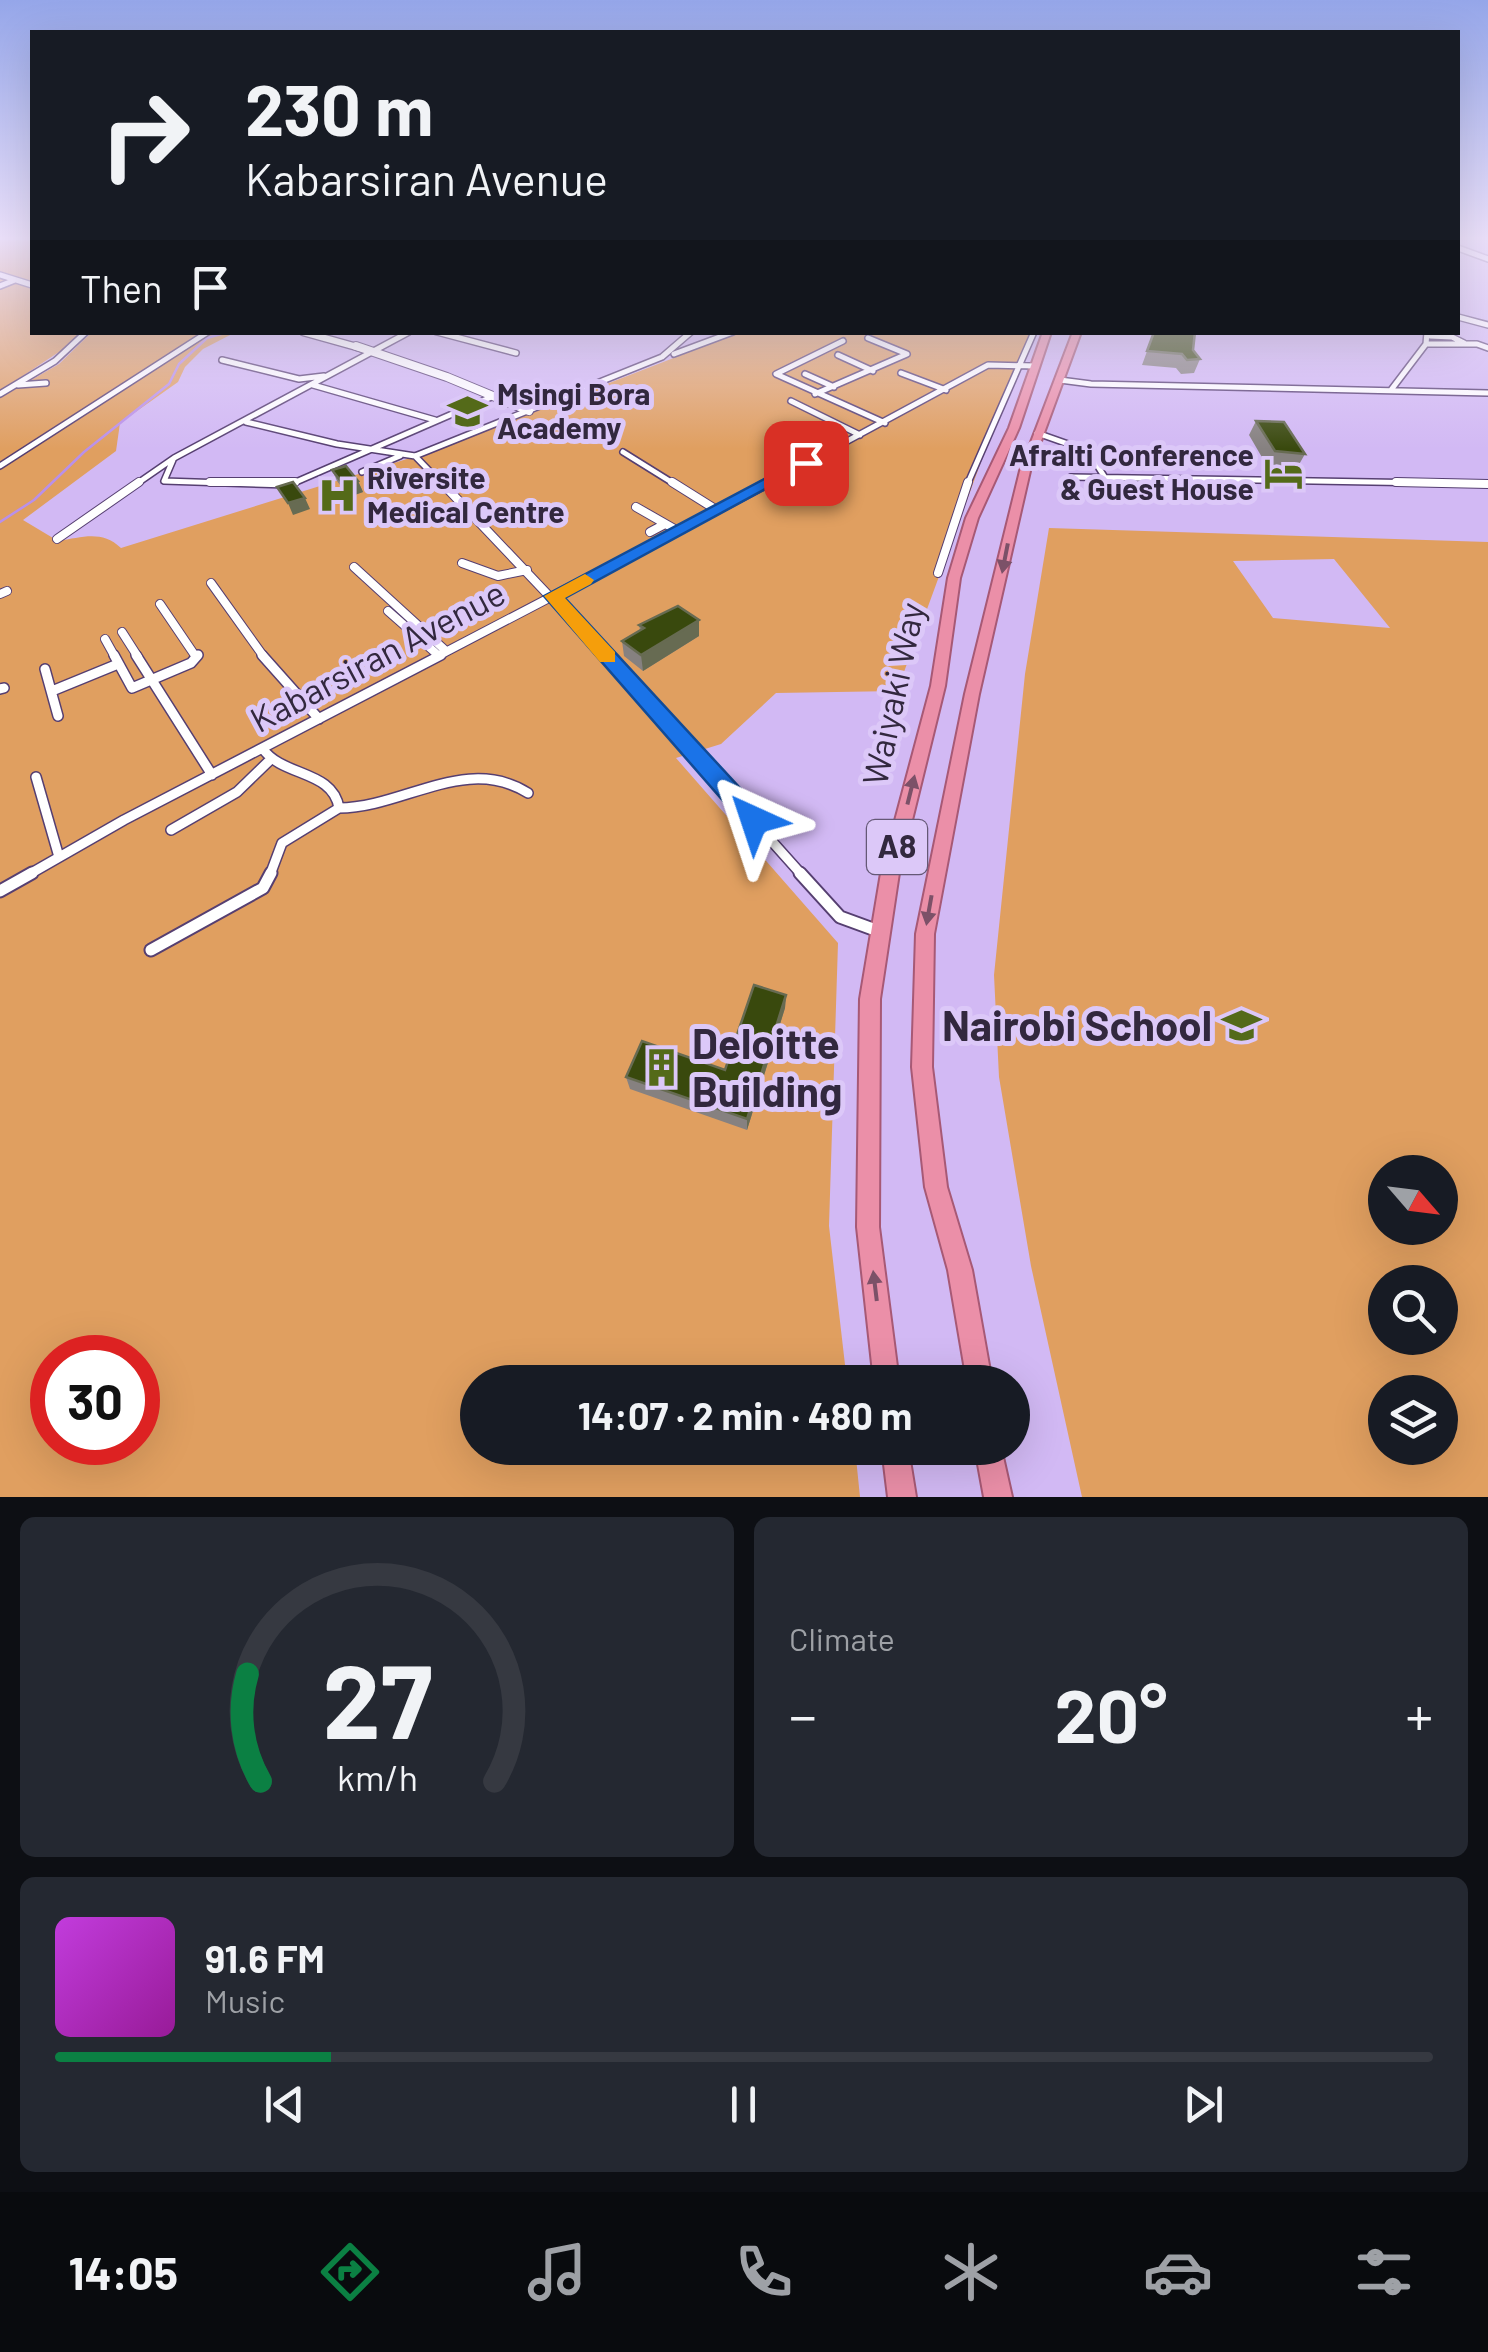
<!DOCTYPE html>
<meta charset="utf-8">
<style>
body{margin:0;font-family:Barlow,sans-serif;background:#242831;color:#f1f3f6;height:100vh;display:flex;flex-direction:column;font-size:38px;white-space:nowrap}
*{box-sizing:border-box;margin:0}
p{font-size:32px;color:#9ea1a6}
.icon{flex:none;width:55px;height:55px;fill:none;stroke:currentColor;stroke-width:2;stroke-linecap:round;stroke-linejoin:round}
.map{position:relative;height:1497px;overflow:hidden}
.sheet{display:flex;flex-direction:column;gap:20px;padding:20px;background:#0d0f14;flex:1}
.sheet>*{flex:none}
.guide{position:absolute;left:30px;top:30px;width:1430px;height:305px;border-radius:0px;box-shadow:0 10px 40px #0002;background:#171b24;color:#f1f3f6;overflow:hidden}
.needle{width:65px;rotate:118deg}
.tools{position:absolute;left:1368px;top:1155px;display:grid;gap:20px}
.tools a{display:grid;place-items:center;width:90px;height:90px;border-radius:50%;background:#171b24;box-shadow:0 10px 40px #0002;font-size:50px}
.speed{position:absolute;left:30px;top:1335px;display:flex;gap:20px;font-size:50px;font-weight:700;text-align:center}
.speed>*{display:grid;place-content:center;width:130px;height:130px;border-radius:50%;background:#171b24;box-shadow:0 10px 40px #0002;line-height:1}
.speed .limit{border:15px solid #d22;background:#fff;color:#111}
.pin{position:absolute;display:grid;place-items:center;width:85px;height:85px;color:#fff;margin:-42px;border-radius:20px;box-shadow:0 5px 15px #0006}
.me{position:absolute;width:110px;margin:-55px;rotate:318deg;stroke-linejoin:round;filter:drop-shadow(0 0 8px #0008)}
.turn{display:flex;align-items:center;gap:35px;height:210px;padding:0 50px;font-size:45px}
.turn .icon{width:130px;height:130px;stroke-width:2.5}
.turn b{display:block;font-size:70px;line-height:85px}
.then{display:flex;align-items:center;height:95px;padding:0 50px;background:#0003;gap:20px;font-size:38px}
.big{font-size:75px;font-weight:700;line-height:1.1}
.sheet .widget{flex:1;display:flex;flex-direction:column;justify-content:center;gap:15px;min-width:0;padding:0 35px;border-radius:15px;background:#242831}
.sheet .dial{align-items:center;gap:0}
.dial svg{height:260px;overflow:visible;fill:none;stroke:#363941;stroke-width:7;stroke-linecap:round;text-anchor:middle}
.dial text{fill:#f1f3f6;stroke:none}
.song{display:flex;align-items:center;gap:30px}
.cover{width:120px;height:120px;border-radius:15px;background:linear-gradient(135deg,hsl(290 70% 55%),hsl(300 70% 35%))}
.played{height:10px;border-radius:5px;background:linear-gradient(90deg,#0b8043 20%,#363941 20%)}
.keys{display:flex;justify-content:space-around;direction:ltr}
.heat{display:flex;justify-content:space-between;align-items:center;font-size:55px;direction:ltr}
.sheet .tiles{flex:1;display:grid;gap:20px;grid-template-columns:1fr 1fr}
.widget:last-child{grid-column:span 2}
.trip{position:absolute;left:460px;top:1365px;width:570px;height:100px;border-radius:50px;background:#171b24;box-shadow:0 10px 40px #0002;font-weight:700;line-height:100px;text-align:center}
.menu{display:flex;height:160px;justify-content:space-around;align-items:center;background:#090b0e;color:#9ea1a6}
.menu .icon{width:70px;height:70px}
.menu .active{color:#0b8043}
.menu b{font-size:45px;color:#f1f3f6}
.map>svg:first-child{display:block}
.green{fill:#e09f60;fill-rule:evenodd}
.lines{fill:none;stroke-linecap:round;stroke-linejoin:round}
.stream{stroke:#b990ea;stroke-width:2.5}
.minor-far3-casing{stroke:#563f71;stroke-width:8}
.minor-far2-casing{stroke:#563f71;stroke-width:10}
.minor-far1-casing{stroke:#563f71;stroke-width:12}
.minor-casing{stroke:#563f71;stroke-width:15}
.tertiary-far1-casing{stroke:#563f71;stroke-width:9}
.tertiary-casing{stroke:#563f71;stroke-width:10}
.trunk-casing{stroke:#a75975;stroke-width:4}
.minor-far3{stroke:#fff;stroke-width:5}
.minor-far2{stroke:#fff;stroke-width:8}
.minor-far1{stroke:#fff;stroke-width:9}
.minor{stroke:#fff;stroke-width:11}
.tertiary-far1{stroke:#fff;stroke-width:6}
.tertiary{stroke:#fff;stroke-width:8}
.trunk{fill:#eb8fa8;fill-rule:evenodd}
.wall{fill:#868180}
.shaded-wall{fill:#676b52}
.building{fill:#39490d;stroke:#676b52;stroke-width:2.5}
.oneway{fill:#7c5168}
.route{fill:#1a73e8;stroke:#114b97;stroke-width:2.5}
.slow{fill:#f59e0b}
.labels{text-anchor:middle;stroke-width:10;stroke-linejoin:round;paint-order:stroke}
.far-poi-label{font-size:30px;font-weight:bold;fill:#32283e;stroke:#dcc8f8;text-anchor:start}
.shield{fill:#dcc8f8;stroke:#655876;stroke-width:2.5}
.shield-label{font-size:32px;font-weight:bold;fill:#32283e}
.street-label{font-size:35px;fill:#32283e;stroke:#dcc8f8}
.near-poi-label{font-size:42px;font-weight:bold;fill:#32283e;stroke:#dcc8f8;text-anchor:end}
</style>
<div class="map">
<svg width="1488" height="1497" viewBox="0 0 1488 1497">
<rect width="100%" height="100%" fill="#d2b9f4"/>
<!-- green -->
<path class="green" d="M0 240H32V332L80 333 68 346 0 391Z
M91 333H234L203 349 185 367 178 382 120 423 116 451 23 520 58 541C83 537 102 530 121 548L439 449 738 333H1034L1014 372 897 691 776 693 721 744 676 758 838 943 829 1226 847 1382H478V1448H855L860 1497H0V398L59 364ZM52 1358H138V1442H52Z
M1049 528 1488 542V1497H1082L1031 1266 999 1077 994 975 1025 674ZM1334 559 1390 628 1273 618 1233 561ZM1385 1172H1440V1228H1385ZM1385 1282H1440V1338H1385ZM1385 1392H1440V1448H1385Z"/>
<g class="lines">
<!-- stream -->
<path class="stream" d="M0 522 34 500 84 452 169 384 179 364 207 338 228 332"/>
<defs>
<path id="minor-far3" d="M1458 248 1488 259
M0 275 32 285
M0 286 15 280
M1458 317 1488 325
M437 332 516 353
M1430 336 1452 337 1464 343
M843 341 776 374 885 423
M1426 344H1477L1488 348
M674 354 733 332
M838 355 873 371
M222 360 299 379 324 376
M901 373 946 390
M805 374 834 387
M1060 380 1091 384 1488 393
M18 385 46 383
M313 385 435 420
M1391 390 1426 344 1427 332
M0 394 55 361 86 332
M815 394 907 354 868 338
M791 401 860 435
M246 422 337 444 415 456 662 357 691 332
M1037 433 1088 451 1104 476
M623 452 676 485
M415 456 443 485
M173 460 164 481 288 485
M0 466 208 332
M362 472 400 456
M1071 477 1488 484
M135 485 174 458 409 332
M289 485 496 395
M766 485 988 365 1034 366
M967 485 1034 332"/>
<path id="minor-far2" d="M210 482H295
M441 482 607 657
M672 482 715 509
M1396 482 1488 484
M636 507 678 531
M650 532 665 524
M57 539 139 482
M462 563 498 576 527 570
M354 567 446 651
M938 573 968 482
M211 583 264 657
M0 594 7 591
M160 604 196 657
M388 611 438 655
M122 632 138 657
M105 639 115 657
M436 657 771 482"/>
<path id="minor-far1" d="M114 655 132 688 191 663 198 655
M136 655 212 775
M262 655 319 719
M605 655 802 875
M45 669 58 716
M0 689 4 688
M52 691 118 664
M263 749C283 777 333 770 339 808L282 843 270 875
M36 777 59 857
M339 808C403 808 466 754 528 793
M171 830 237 792 270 760
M28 875 124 820 441 655"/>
<path id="minor" d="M800 873 840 917 881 932
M0 891 32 873
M151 950 263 888 271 873"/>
<path id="tertiary-far1" d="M303 332 364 349"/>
<path id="tertiary" d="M356 346 447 377 529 411"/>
<path id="trunk" d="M1043 332H1051L1019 428 978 518 960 578 945 686 899 873 880 999 879 1227 899 1382H874L857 1227 860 999 881 873 931 686 948 578 966 518 1009 428Z
M1073 332H1081L1030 471 979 694 934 934 932 1067 947 1187 972 1270 992 1382H967L948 1270 925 1187 912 1067 916 934 965 694 1020 471Z
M882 1448H908L916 1497H888Z
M975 1448H1001L1012 1497H984Z"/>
</defs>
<!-- minor-far3 casing -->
<use href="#minor-far3" class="minor-far3-casing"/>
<!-- minor-far2 casing -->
<use href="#minor-far2" class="minor-far2-casing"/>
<!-- minor-far1 casing -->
<use href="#minor-far1" class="minor-far1-casing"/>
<!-- minor casing -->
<use href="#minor" class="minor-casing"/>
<!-- tertiary-far1 casing -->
<use href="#tertiary-far1" class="tertiary-far1-casing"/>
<!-- tertiary casing -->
<use href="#tertiary" class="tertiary-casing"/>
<!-- trunk casing -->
<use href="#trunk" class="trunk-casing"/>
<!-- minor-far3 -->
<use href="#minor-far3" class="minor-far3"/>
<!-- minor-far2 -->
<use href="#minor-far2" class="minor-far2"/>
<!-- minor-far1 -->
<use href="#minor-far1" class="minor-far1"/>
<!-- minor -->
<use href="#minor" class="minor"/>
<!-- tertiary-far1 -->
<use href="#tertiary-far1" class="tertiary-far1"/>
<!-- tertiary -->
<use href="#tertiary" class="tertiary"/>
<!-- trunk -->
<use href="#trunk" class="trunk"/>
</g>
<!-- wall -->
<path class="wall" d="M1154 332 1193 350 1200 359 1194 373 1181 374 1176 368 1142 365Z
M1256 421 1305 454 1297 468 1267 466 1249 435Z
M332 470 358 481 363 492 349 497 337 481Z
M639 625 699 636 643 671 624 656 622 641 640 630Z
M786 995 785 1008 747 1130 630 1089 626 1077 725 1070Z"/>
<!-- shaded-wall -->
<path class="shaded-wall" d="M358 481 363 492 349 497 344 485Z
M305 498 310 509 293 515 288 503Z
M699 620V636L643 671 641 655Z
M786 995 785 1008 747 1130V1119Z"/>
<!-- building -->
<path class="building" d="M1154 332H1195L1193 350 1200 359 1187 360 1182 354 1147 351Z
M1256 421 1284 422 1305 454 1275 451Z
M346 466 358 481 344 485 332 470Z
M293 482 305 498 288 503 277 487Z
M678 606 699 620 641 655 622 641 644 628 639 625Z
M754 985 786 995 747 1119 626 1077 642 1041 725 1070Z"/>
<!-- one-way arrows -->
<defs><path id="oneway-solid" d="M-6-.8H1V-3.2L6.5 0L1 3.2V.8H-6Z" transform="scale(2.5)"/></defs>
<g class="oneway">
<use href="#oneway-solid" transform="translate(1005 558) rotate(101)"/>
<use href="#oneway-solid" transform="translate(911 790) rotate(-76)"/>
<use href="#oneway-solid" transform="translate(929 910) rotate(100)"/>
<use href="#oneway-solid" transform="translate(875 1286) rotate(-97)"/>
</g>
<!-- sky -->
<linearGradient id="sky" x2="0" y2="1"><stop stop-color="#95a6e9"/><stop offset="0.53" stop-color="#ebe0fa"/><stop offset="1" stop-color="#ebe0fa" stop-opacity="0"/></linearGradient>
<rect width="1488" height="449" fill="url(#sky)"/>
<!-- route -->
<path class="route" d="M800 460 813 463 565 598 763 813 767 820 763 827H746L544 596Z"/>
<!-- slow -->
<path class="slow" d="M585 574 594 580 591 584 565 598 615 652V662H600L544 596Z"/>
<!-- icons -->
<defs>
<symbol id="school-bare" viewBox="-9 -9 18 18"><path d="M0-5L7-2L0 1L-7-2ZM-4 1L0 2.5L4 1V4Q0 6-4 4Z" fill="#546a19" stroke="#dcc8f8" stroke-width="2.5" paint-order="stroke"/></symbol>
<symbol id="hotel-bare" viewBox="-9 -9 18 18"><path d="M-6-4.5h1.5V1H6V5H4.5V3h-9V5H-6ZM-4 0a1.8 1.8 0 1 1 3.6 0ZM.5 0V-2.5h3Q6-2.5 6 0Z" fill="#546a19" stroke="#dcc8f8" stroke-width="2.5" paint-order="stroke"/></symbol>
<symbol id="hospital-bare" viewBox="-9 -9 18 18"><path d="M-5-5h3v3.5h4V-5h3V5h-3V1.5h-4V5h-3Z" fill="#546a19" stroke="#dcc8f8" stroke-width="2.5" paint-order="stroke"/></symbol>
<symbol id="building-bare" viewBox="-9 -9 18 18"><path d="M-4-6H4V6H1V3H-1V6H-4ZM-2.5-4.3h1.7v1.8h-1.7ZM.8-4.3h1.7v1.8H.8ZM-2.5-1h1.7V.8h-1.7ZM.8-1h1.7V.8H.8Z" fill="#546a19" stroke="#dcc8f8" stroke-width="2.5" paint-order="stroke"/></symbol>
</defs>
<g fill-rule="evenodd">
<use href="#school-bare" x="440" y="384" width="55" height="55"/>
<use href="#hotel-bare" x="1256" y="446" width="55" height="55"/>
<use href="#hospital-bare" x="310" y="468" width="55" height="55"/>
<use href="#school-bare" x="1214" y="998" width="55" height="55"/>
<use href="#building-bare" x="634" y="1040" width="55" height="55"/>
</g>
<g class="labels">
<!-- far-poi labels -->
<g class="far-poi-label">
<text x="497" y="405">Msingi Bora<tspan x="497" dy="34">Academy</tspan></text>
<text x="1254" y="466" text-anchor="end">Afralti Conference<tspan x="1254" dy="34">&amp; Guest House</tspan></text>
<text x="367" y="489">Riversite<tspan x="367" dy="34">Medical Centre</tspan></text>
</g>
<!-- shield labels -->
<rect class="shield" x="867" y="820" width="60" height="54" rx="8"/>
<g class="shield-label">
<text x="897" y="858">A8</text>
</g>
<!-- street labels -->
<g class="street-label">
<text transform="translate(378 657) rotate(-28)" y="12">Kabarsiran Avenue</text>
<text transform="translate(894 694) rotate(-78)" y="12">Waiyaki Way</text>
</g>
<!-- near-poi labels -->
<g class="near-poi-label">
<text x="1212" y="1041">Nairobi School</text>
<text x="692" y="1059" text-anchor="start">Deloitte<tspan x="692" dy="48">Building</tspan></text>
</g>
</g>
</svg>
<div class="tools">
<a><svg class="needle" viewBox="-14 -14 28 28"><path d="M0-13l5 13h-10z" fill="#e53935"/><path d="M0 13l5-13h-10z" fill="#9ea1a6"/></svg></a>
<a><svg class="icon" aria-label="search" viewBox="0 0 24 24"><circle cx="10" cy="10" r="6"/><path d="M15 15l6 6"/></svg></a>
<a><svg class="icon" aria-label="layers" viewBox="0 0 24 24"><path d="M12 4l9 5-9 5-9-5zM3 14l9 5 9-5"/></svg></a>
</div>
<div class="speed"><div class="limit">30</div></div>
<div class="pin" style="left:806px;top:463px;background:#d93025"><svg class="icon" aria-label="arrive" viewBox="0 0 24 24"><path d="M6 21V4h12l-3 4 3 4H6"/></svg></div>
<svg class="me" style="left:754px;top:820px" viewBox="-20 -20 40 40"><path d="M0-17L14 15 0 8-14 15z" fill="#1a73e8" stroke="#fff" stroke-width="4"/></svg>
<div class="trip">14:07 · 2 min · 480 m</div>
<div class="guide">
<div class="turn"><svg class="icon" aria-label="right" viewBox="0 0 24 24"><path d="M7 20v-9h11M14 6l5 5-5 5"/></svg><div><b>230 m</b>Kabarsiran Avenue</div></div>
<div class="then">Then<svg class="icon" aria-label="arrive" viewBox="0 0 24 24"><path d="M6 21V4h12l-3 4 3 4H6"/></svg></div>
</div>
</div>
<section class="sheet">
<div class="tiles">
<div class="widget dial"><svg viewBox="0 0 100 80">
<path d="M14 69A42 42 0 1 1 86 69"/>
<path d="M14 69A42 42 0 0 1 10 36" stroke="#0b8043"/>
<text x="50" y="56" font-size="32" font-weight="700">27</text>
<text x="50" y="72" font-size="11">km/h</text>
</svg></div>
<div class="widget"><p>Climate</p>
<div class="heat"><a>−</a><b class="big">20°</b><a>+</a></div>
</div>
<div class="widget">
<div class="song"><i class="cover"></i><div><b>91.6 FM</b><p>Music</p></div></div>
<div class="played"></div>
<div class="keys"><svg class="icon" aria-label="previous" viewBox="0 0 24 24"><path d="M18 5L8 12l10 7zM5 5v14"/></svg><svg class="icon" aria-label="pause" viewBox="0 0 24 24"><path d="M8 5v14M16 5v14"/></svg><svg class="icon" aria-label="next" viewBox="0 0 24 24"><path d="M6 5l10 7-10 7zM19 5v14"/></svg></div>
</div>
</div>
</section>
<nav class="menu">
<b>14:05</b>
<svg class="icon active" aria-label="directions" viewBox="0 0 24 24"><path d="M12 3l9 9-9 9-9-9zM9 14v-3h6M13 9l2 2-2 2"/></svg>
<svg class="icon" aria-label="music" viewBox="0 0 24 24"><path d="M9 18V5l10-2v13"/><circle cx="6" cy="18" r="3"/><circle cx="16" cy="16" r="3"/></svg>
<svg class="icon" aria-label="phone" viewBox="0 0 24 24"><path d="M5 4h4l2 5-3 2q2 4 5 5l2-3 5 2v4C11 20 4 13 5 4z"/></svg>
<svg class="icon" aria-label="climate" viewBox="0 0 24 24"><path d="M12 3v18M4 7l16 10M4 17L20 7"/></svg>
<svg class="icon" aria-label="car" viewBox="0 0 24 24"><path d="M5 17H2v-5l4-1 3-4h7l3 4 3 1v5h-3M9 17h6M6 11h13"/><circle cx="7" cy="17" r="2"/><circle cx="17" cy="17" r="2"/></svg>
<svg class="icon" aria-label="filters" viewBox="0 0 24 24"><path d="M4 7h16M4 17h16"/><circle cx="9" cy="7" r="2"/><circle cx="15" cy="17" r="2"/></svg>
</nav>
